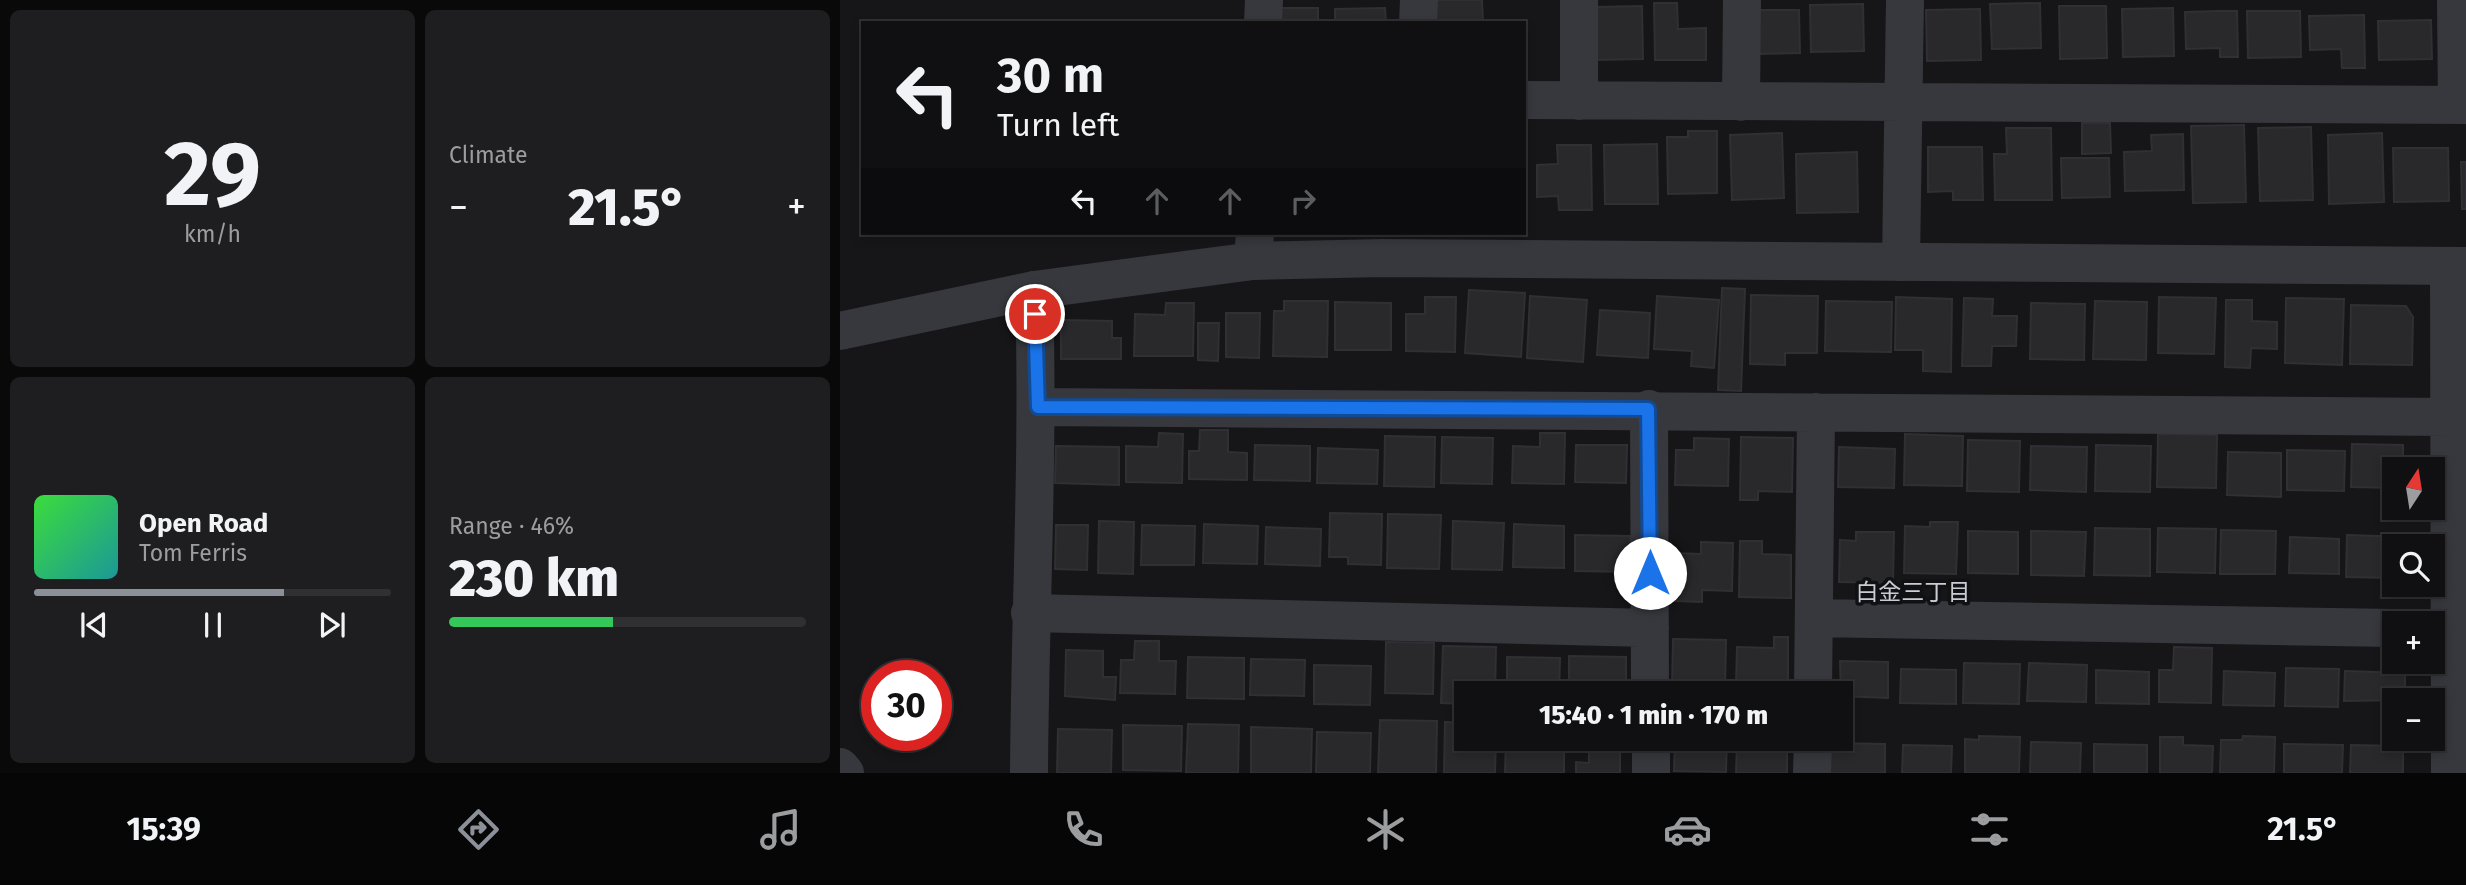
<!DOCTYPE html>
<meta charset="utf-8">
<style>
body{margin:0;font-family:"Fira Sans","Noto Sans JP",sans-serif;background:#1e1e20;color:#f1f3f6;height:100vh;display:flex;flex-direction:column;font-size:26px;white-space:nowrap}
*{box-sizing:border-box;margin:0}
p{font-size:23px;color:#9c9d9f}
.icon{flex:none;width:38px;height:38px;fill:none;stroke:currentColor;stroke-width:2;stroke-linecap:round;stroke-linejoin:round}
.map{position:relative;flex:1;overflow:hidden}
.side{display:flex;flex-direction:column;gap:10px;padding:10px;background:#09090a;width:840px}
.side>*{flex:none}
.top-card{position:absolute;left:21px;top:21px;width:665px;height:214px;border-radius:0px;box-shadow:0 4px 10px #0003,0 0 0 2px #303032;background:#101012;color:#f1f3f6;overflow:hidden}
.needle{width:46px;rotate:12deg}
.buttons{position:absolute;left:1542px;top:457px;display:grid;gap:14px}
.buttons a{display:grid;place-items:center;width:63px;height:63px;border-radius:0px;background:#101012;box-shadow:0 4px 10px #0003,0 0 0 2px #303032;font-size:35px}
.speed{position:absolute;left:21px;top:660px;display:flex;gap:14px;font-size:35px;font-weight:700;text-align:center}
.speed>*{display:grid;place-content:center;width:91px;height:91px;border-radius:50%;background:#101012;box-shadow:0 4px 10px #0003,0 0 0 2px #303032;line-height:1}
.speed .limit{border:10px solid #d22;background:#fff;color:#111}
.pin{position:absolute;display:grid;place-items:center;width:60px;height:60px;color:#fff;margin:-30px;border:4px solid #fff;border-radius:50%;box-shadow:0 2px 7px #0007}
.me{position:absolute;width:77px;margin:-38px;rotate:0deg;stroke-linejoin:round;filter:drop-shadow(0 0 5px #0008)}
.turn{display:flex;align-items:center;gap:24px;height:147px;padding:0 21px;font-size:32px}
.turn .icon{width:91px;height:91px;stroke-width:2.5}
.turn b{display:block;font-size:49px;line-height:60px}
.lanes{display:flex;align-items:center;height:66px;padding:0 21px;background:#0003;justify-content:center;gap:35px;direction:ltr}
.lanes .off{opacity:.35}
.big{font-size:52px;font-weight:800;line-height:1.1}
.side .card{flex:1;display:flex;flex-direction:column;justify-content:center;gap:10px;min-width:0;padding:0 24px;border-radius:10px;background:#1e1e20}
.side .dial{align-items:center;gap:0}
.dial b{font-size:91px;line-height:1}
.song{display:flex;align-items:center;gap:21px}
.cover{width:84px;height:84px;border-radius:10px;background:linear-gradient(135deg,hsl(120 70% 55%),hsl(180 70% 35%))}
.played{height:7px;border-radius:4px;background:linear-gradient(90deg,#8c9099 70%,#303032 70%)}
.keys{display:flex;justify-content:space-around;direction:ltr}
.heat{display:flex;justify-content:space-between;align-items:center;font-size:38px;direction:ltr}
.charge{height:10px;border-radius:5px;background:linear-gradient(90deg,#34c759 46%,#303032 0)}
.side .tiles{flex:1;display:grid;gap:10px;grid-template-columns:repeat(2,1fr)}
.trip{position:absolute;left:614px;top:681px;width:399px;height:70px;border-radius:0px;background:#101012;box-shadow:0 4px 10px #0003,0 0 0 2px #303032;font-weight:800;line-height:70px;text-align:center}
.tabs{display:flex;height:112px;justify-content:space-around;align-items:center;background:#060607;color:#9c9d9f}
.tabs .icon{width:49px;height:49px}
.tabs .selected{color:#8c9099}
.tabs b{font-size:32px;color:#f1f3f6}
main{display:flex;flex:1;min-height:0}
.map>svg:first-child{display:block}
.building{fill:#29292c;stroke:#303034;stroke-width:2}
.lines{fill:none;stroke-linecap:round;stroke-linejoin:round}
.minor{stroke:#37383d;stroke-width:38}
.tertiary{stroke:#37383d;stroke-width:38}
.route-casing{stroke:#114b97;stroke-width:18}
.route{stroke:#1a73e8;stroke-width:12}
.labels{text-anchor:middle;stroke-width:7;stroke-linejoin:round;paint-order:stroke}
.neighbourhood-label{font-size:23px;fill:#c9ccd4;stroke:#111113}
</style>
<main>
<section class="side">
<div class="tiles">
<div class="card dial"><b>29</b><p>km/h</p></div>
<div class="card"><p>Climate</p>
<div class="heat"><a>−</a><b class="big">21.5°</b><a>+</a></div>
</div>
<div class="card">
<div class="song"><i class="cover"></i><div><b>Open Road</b><p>Tom Ferris</p></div></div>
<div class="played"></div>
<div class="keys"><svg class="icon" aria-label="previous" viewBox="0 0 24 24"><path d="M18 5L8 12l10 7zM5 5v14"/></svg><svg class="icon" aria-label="pause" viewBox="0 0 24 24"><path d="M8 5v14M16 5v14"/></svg><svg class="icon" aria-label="next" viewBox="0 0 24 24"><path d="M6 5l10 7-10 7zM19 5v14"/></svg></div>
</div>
<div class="card"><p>Range · 46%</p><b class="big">230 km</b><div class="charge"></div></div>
</div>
</section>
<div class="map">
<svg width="1626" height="773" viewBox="0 0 1626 773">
<rect width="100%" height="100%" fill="#161618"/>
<!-- building -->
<path class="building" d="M595 0H642L643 23H596Z
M814 3H837L838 29 866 28V60H815Z
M1200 3 1201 48 1152 49 1150 4Z
M1023 4 1024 51 971 52 970 5Z
M802 6 803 59 756 60 755 7Z
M1219 6H1266L1267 58 1220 59Z
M436 8H478V23H436Z
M545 8 546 23H495V9Z
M1333 8 1334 56 1283 57 1282 9Z
M1140 9 1141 60 1087 61 1086 10Z
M917 10H959L960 53 918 54Z
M1379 11H1397L1398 57H1380V48L1346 49 1345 12Z
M1407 11H1460L1461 57 1408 58Z
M1524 15 1525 68H1502L1501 49 1470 50 1469 16Z
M1591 20 1592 59 1539 60 1538 21Z
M1242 123H1270L1271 153 1242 154Z
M1404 125 1406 202 1353 203 1351 126Z
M1471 127 1473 200 1420 201 1418 128Z
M1166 128H1211L1212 200H1155L1154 154H1167Z
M848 131H877V193L828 194 827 137H848Z
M942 133 944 198 892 200 890 135Z
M1542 133 1544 202 1489 204 1488 135Z
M1343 134 1344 190 1285 191 1284 152 1312 151 1311 135Z
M817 144 818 204H765L764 145Z
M717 145H751L752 210H719L718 196 697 197V165L718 164Z
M1088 147H1142L1143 200H1113V191L1088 192Z
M1553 148H1608L1609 201 1554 202Z
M1017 152 1018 212 957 213 956 154Z
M1221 158H1269L1270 197 1222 198Z
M1621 162H1626V209H1622Z
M882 288 905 289 901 391 878 390Z
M629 290 685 293 681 357 625 353Z
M911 295 978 296 977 353H945V365L910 364Z
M690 296 747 300 743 362 687 358Z
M817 296 879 300 874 368 851 366 852 351 814 349Z
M585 297H616L615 352 566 351V314H585Z
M1056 297 1112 299 1111 372 1083 371V350H1055Z
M1319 297 1376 298 1374 354 1318 353Z
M1124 298 1153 299 1152 316H1177L1176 346H1152L1151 366H1122Z
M1446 298 1504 299 1502 365 1445 363Z
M1386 300H1412V321L1437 322V349L1411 348 1410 368 1385 367Z
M444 301H488L487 357 433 356 434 311H444Z
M986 301 1052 302 1051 352 985 351Z
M1255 301 1307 302 1306 360 1253 359Z
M495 302 551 303V350H495Z
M326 303H354L353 356H294L295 314 325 315Z
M1191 303 1245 304 1244 360 1190 359Z
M1511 305 1566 306 1573 317 1572 365 1510 364Z
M760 310 810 313 808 358 757 355Z
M386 313H420L419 358 386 357Z
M221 320 272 321V338H281V359H221Z
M358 323H379L378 361 358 360Z
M360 430H388V452L407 453V480L349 479V451H359Z
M319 433 343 434 342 483 286 482V446L318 447Z
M700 433H725L724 484 672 483 673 446 700 447Z
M1065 434 1123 436 1122 486 1064 485Z
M1318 434 1377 435 1376 488 1317 487Z
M545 436 595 437 594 487 544 486Z
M602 437 653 438 652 484 601 483Z
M901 437 953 438 952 492 918 491V500H900Z
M854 438 889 439 888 486 835 485 836 450H854Z
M1128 440 1180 441 1179 492 1127 491Z
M1512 444 1563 445V469H1554V488L1511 487Z
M415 445 470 446V481L414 480Z
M736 445H787L786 483 735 482Z
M1256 445 1311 446 1310 492 1255 491Z
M216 446 279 447V485L215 483Z
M1191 446 1247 447 1246 492 1190 490Z
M999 447 1055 449 1054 488 998 487Z
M478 448 538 450 537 484 477 483Z
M1447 450 1505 451 1504 491 1447 490Z
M1388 452 1441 453V497L1387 495Z
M490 513 542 514 541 565 508 564V557H489Z
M548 514 601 515 599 569 547 568Z
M259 521 294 522 293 574 258 573Z
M613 521 664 523 662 570 612 569Z
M1090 522H1118L1116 574 1064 573 1065 526 1090 527Z
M364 524 418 526 417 564 363 563Z
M674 524 724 526V568L673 567Z
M216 525H248L247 570 215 569Z
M302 525 355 526 354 565H301Z
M426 527 481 529 480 566 425 564Z
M1255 528 1310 529V576L1254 575Z
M1318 528 1376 529 1375 573 1317 572Z
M1381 530 1436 531 1435 574H1380Z
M1128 531 1178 532V574L1128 573Z
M1191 531 1246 532 1244 576 1191 575Z
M1016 532H1054L1053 583 999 582 1000 540 1016 541Z
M735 535 790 536V572L735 571Z
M1507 535 1569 537V546H1554V578L1506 577Z
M1450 537 1499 539V574L1449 573Z
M900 541H922V554L951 555V598L899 597Z
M861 542 893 543 892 591 862 590V602L834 601 835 553 861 554Z
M934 637H948V685L896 684 897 647 934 648Z
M833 639 886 640 885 689 832 688Z
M295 641H319V661H336L335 694 280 693 281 660H294Z
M546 642 594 643 593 694 545 693Z
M603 646 656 647 655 693H626V704L601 703Z
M1334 647 1372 648 1371 703 1319 702V670H1333Z
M226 650 263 651V677H276L275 700 225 696Z
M729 656 786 657V693H729Z
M348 657 404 658V699L347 698Z
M667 657 720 658 719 693H667Z
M411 659 465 660 464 696 410 695Z
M1000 661 1048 662V698L1001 696Z
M1124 663 1180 664 1179 704 1123 703Z
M1189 663 1247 665 1246 702 1187 701Z
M474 665 531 666 530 705 474 704Z
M1446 668 1499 669 1498 707 1445 706Z
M1061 669 1116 670V704L1060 703Z
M1256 670 1309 672V704L1256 703Z
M1384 671 1435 673 1434 706 1383 705Z
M1505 671 1565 673V700L1504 701Z
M540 720 597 721 596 773H538Z
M605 722 626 723V738H656L655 773H604Z
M348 724 399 725 398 773H346Z
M283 725 342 726 341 771 283 770Z
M411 727 472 729 471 773H411Z
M218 729 272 730 271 773H217Z
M477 732 531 733 530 773H476Z
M1139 736 1180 737 1179 773H1125V739L1139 740Z
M1403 736 1435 737 1434 773H1380L1381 740H1402Z
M1320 737H1343V745L1373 746 1372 773H1320Z
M666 738H724V773H665Z
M835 738H887L886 772 834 771Z
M897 740H935V751H947V773H896Z
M749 742 780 743V773H736V762L749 763Z
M1191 742 1241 743 1240 773H1190Z
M991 743 1045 744V773H990Z
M1254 744 1307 745V773H1254Z
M1444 744 1503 745 1502 773H1444Z
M1063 745 1112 746 1111 773H1062Z
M1511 745 1563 746V773H1510Z"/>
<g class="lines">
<!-- minor -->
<path class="minor" d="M1616 0 1617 105
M423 23 424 0
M578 23 579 0
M684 100 1626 105
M739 101V0
M901 102 902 0
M413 261 415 233
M1061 262 1065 0
M1609 266 1610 773
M198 407 1610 417
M809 409 810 693
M190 613 810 628
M974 618 1554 628
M973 693 976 412
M811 738V773
M0 767 5 773
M189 773C190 612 199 451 194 290
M972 773 973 738"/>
<!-- tertiary -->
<path class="tertiary" d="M0 331 194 290 413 261 542 258 1626 266"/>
</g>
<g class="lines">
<defs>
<path id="route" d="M195 314 198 407 808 409 810 573"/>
</defs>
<!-- route casing -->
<use href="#route" class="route-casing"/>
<!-- route -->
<use href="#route" class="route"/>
</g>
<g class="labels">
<!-- neighbourhood labels -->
<g class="neighbourhood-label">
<text x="1073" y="600">白金三丁目</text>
</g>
</g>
</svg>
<div class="buttons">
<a><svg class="needle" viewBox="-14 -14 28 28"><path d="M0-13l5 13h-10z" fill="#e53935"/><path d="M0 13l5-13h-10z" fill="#9c9d9f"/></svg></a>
<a><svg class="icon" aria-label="search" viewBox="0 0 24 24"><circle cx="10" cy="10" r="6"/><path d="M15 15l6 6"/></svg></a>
<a>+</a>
<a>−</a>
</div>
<div class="speed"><div class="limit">30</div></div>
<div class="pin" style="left:195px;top:314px;background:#d93025"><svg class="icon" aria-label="arrive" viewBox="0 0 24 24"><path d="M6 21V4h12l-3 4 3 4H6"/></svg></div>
<svg class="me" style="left:810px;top:573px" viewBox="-20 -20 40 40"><circle r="19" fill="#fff"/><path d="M0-13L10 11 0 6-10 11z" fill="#1a73e8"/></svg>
<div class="trip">15:40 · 1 min · 170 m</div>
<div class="top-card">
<div class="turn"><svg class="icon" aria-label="left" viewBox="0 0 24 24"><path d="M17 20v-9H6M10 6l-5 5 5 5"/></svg><div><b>30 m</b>Turn left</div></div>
<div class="lanes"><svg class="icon" aria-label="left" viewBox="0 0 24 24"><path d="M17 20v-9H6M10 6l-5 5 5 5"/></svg><svg class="icon off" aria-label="ahead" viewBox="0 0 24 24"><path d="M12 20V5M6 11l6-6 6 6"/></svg><svg class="icon off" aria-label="ahead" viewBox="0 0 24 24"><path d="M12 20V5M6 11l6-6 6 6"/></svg><svg class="icon off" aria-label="right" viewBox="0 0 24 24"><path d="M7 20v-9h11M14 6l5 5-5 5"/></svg></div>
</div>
</div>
</main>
<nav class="tabs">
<b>15:39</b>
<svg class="icon selected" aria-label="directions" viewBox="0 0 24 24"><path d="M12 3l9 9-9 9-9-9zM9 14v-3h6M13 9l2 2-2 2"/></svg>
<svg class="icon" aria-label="music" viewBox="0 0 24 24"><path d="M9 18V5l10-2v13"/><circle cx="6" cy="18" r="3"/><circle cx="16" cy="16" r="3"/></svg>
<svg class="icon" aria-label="phone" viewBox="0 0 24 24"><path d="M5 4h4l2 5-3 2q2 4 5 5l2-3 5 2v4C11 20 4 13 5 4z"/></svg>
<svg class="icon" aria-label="climate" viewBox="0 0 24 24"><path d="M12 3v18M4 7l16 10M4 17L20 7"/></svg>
<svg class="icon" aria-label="car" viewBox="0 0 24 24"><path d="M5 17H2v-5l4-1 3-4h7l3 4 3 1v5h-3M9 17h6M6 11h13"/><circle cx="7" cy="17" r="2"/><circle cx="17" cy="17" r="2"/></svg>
<svg class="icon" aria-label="filters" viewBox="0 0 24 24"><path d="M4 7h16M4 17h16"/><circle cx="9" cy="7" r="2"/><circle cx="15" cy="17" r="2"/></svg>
<b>21.5°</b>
</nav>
